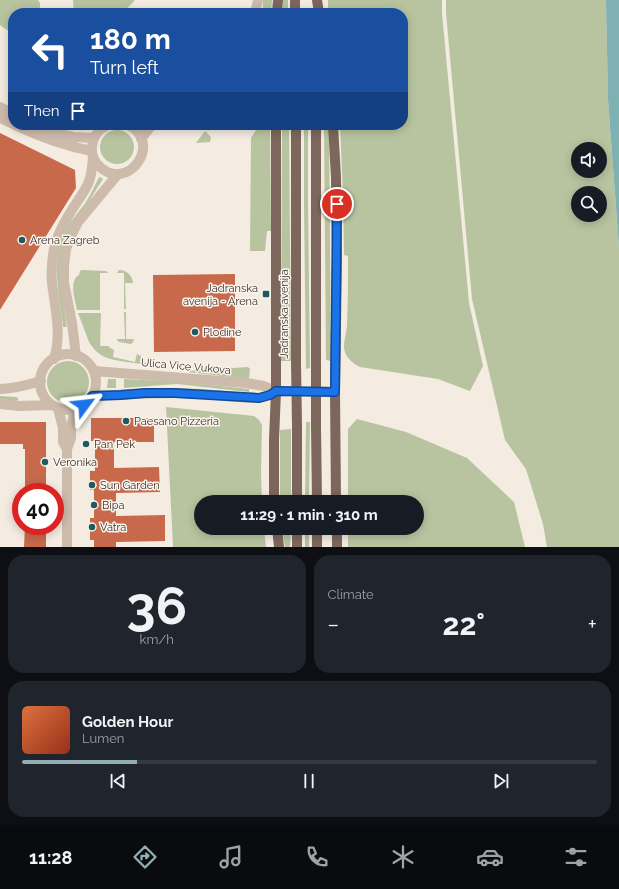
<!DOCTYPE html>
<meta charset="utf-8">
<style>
body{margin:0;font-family:Raleway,sans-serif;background:#20242c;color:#f1f3f6;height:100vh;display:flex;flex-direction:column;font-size:15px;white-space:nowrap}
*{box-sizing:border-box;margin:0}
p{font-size:13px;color:#9ea1a6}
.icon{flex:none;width:22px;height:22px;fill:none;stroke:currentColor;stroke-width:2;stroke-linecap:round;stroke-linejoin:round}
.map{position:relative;height:547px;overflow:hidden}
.side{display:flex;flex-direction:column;gap:8px;padding:8px;background:#0d0f14;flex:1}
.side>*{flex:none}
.banner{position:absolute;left:8px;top:8px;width:400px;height:122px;border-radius:16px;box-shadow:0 2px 10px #0003;background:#1a4fa0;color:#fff;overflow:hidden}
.fabs{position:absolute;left:571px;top:142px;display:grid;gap:8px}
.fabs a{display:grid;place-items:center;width:36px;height:36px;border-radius:50%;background:#171b24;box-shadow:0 2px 10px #0003;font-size:20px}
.speed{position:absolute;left:12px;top:483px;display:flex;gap:8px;font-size:20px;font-weight:700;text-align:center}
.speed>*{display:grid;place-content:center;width:52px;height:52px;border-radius:50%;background:#171b24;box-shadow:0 2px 10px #0003;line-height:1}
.speed .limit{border:6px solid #d22;background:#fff;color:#111}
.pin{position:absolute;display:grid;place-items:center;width:34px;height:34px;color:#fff;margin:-17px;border:2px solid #fff;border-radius:50%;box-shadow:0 1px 4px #0007}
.me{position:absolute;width:44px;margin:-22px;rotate:60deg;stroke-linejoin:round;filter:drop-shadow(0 0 3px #0008)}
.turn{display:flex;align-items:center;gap:14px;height:84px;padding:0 16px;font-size:18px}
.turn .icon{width:52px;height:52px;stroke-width:2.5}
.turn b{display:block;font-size:28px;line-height:34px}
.then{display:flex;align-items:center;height:38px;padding:0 16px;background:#0003;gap:8px;font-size:15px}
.big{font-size:30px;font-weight:700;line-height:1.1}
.side .widget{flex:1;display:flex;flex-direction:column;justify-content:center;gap:6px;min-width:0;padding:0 14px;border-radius:16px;background:#20242c}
.side .dial{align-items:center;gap:0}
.dial b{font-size:52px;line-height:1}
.song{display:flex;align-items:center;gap:12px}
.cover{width:48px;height:48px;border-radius:6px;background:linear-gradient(135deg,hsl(20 70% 55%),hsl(10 70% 35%))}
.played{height:4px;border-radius:2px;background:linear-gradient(90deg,#92aeb2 20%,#363941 20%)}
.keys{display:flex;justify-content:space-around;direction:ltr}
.heat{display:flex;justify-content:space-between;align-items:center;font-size:22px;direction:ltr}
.side .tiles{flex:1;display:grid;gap:8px;grid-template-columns:1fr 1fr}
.widget:last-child{grid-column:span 2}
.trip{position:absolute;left:194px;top:495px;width:230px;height:40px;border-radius:20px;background:#171b24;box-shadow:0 2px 10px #0003;font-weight:700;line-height:40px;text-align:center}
.tabs{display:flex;height:64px;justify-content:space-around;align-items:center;background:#090b0e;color:#9ea1a6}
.tabs .icon{width:28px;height:28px}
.tabs .on{color:#92aeb2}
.tabs b{font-size:18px;color:#f1f3f6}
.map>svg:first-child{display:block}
.green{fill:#b8c4a0;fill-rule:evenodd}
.water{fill:#7fb0b2}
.building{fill:#c8694b}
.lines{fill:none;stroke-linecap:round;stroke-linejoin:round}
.minor{stroke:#cdbbac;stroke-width:10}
.major{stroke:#7d675c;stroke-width:10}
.major-bridge{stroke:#7d675c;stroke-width:10}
.route-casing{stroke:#114b97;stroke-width:10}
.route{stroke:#1a73e8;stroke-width:7}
.poi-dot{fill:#1f5a5e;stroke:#fbf5ee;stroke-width:1.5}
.labels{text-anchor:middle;stroke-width:3;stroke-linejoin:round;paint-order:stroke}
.poi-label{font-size:11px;fill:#3b302b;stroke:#fbf5ee;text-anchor:start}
.street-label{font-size:11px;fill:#3b302b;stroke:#fbf5ee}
</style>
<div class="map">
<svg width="619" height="547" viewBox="0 0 619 547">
<rect width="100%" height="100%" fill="#f4ebe1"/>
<!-- green -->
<path class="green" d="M0 0H38L40 3V13H13V32L7 30 0 25Z
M73 0H135L123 13H74Z
M263 0H272L271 13H263Z
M283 0H288V13H283Z
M328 0H442V13L469 303 483 366 470 391 438 379 360 367C354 364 347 359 345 352 342 345 347 332 347 324 348 302 348 279 348 256L344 255 343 195 340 125H403V13H328Z
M446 0H606L608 100 619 247V547H547L543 524 526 469 505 440 472 299 446 13ZM578 149H600V171H578ZM578 193H600V215H578Z
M259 125H270L271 231H267L265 251H250L251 138Z
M282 125H289L291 361H281Z
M304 125H308V202L310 368 306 369 304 204Z
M324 125H329L331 361 326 360Z
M100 147a17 17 0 1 1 34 0a17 17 0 1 1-34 0Z
M205 131 211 137 210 142 196 143Z
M99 177H100L103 179 87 204 59 276 67 327H63C60 295 50 263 65 232 70 221 79 212 86 202 91 194 95 185 99 177Z
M82 270 106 271 108 273H100V310H77C75 299 70 287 76 277L79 275 80 271Z
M119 270C127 270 132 275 133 283H125L126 309H124V273H117Z
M124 312H126V339H134L133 342 131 344 119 342 117 340V339H125Z
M78 313H101L100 346H108L112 349 114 350 113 357 135 362 137 354 141 356 140 362 147 363 148 357H150L149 365C141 364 134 363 127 362 109 359 100 359 89 342Z
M47 382a21 21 0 1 1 42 0a21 21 0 1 1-42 0Z
M248 367 250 369 249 379 188 372 189 371Z
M108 379H116V388H107Z
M124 379 182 382 249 389V392L177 384 124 388Z
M0 396 16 397 18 398V400L16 401 0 399Z
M166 407 254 416 259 420 262 425 261 472 262 502H201V528H264L266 547H173Z
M357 419 406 432 467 458 514 502 525 547H348V528H417V502H348V429Z
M306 422H310L309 502H305Z
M291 429V502H280V430Z
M282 528H291L290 547H285Z
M305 528H309V547H305Z"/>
<!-- water -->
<path class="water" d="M606 0H619V247L608 100Z"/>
<!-- building -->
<path class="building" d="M0 133 75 170 76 188 0 310Z
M235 274V351L154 352 153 275Z
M91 418H154V442H114V468L159 467 160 492 116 493V516L165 515V541L116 542V547H94V540H90V518H94V490H90V471H95V441H91Z
M0 422H46V492H25V449H23V444H0Z
M25 526H46V547H24Z"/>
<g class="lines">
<!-- minor -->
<path class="minor" d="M255 13 258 0
M0 107 13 114
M0 118 13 124
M15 125C40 137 65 146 92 151
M36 125 55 133 73 137 94 138
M108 125C99 129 93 137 92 146 91 154 94 161 99 166 128 194 164 142 128 125
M141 139 152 125
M40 382a28 28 0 1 1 56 0a28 28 0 1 1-56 0Z
M76 356 72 323 64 283V266L66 249 72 234 78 222 118 174
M54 359C62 334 55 308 52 283 51 272 52 260 54 249 57 236 63 224 70 213 76 203 83 194 88 184 92 175 92 167 93 157
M94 371 246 383 264 386 276 391 335 392
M0 389C15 389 27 385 41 381
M92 396C119 395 146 393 173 393 202 393 231 397 259 398L270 395 276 391
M0 404 19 406 51 405
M58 408 63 428V442L67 449
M67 547V449L71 438V428L75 409"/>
<!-- major -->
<path class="major" d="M295 0V13
M317 0 319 13
M277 13 278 0
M296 125V362
M333 125 336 177 337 257 335 392 336 502
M316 366V125
M316 426 317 502
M274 502V440L276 391V125
M297 502V426
M277 528 279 547
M317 528V547
M337 528V547
M297 547V528"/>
<!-- major-bridge -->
<path class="major-bridge" d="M296 362 297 426
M316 366V426"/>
</g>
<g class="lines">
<defs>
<path id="route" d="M84 405 89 401 92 396 121 395 145 393H175L259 398 270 395 276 391 335 392 337 204"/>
</defs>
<!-- route casing -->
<use href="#route" class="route-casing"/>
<!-- route -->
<use href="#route" class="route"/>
</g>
<!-- markers -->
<g class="poi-dot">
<circle cx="22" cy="240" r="4"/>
<rect x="262" y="290" width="8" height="8" rx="2"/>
<circle cx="195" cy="332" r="4"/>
<circle cx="126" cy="421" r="4"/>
<circle cx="86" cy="444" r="4"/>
<circle cx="45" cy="462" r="4"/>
<circle cx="92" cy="485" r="4"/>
<circle cx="94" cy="505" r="4"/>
<circle cx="92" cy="527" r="4"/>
</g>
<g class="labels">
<!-- poi labels -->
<g class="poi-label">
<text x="30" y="244">Arena Zagreb</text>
<text x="258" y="292" text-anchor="end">Jadranska<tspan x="258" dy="13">avenija - Arena</tspan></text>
<text x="203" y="336">Plodine</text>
<text x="134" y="425">Paesano Pizzeria</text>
<text x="94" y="448">Pan Pek</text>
<text x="53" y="466">Veronika</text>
<text x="100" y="489">Sun Garden</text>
<text x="102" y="509">Bipa</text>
<text x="100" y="531">Vatra</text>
</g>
<!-- street labels -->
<g class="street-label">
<text transform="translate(284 314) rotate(-90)" y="4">Jadranska avenija</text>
<text transform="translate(186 366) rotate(5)" y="4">Ulica Vice Vukova</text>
</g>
</g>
</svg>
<div class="fabs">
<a><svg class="icon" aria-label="sound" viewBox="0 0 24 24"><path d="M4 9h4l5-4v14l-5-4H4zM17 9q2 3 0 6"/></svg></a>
<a><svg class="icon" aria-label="search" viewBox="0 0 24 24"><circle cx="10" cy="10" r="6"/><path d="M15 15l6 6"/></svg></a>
</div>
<div class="speed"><div class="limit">40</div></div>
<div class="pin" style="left:337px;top:204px;background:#d93025"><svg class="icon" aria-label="arrive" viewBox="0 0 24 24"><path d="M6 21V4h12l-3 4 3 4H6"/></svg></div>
<svg class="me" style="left:84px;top:405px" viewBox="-20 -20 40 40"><path d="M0-17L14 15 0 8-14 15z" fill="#1a73e8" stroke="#fff" stroke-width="4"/></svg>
<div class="trip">11:29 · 1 min · 310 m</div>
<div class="banner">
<div class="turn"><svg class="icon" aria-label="left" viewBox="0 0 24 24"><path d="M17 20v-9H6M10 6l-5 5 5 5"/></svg><div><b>180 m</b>Turn left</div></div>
<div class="then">Then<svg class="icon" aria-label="arrive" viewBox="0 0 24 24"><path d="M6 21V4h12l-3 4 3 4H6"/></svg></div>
</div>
</div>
<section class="side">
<div class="tiles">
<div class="widget dial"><b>36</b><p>km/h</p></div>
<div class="widget"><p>Climate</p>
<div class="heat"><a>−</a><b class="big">22°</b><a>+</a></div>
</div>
<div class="widget">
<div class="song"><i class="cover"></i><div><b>Golden Hour</b><p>Lumen</p></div></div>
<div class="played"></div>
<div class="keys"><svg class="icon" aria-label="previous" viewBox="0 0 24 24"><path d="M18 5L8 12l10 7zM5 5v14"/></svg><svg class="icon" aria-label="pause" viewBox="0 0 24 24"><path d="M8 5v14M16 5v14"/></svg><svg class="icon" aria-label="next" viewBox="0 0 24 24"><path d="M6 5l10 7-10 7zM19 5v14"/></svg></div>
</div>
</div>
</section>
<nav class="tabs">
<b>11:28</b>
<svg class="icon on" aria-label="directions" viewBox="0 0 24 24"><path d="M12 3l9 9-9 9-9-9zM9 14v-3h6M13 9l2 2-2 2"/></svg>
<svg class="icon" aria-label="music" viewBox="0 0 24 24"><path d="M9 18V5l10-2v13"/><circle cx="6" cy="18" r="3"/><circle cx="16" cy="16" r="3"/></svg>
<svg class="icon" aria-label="phone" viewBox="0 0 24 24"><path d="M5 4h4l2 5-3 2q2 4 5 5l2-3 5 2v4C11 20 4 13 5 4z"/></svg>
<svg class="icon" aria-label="climate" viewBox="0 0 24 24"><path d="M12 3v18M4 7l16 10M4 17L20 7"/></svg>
<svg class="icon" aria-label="car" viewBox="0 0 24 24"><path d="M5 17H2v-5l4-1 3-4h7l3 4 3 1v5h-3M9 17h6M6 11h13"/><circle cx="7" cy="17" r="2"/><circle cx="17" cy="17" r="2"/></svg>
<svg class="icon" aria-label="filters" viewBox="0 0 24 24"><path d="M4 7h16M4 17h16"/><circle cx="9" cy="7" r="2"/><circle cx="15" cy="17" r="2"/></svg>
</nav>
